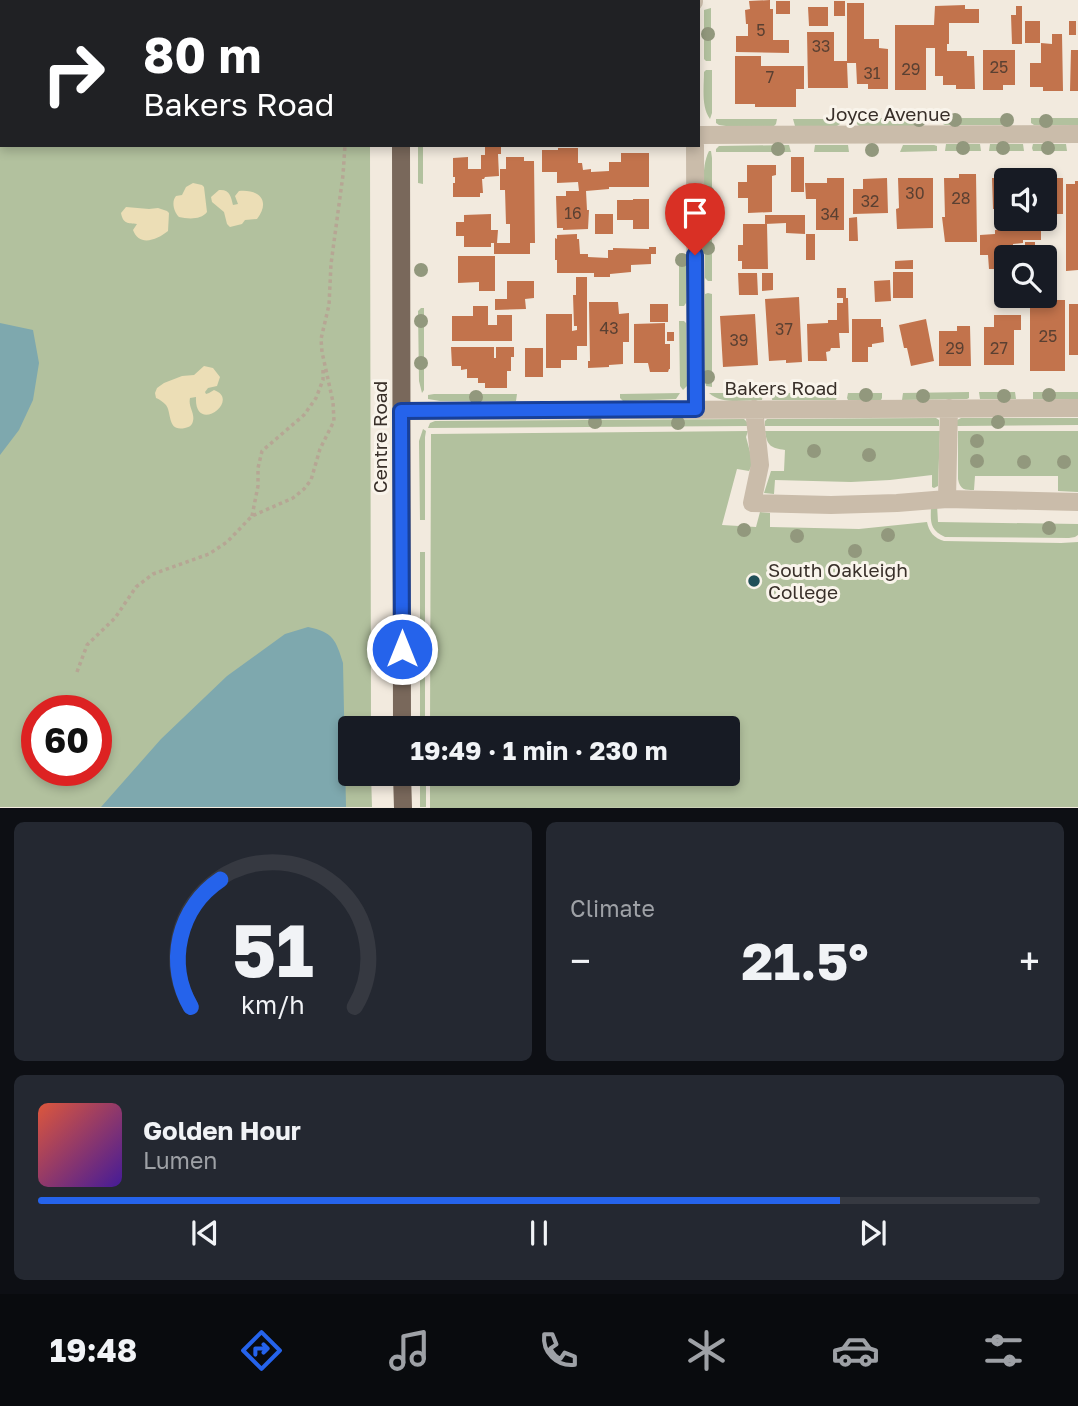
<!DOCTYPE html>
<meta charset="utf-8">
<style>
body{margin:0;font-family:"Golos Text",sans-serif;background:#242831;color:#f1f3f6;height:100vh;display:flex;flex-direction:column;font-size:26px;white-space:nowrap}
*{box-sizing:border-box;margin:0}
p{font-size:23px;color:#9ea1a6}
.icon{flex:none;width:38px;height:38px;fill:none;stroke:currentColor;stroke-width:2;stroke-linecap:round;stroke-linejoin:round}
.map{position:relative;height:808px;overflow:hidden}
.sheet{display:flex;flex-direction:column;gap:14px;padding:14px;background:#0d0f14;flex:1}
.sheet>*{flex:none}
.hud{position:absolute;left:0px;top:0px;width:700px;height:147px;box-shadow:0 4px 10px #0003;background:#202124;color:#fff;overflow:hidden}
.buttons{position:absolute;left:994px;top:168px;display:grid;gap:14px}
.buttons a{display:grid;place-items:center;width:63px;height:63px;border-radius:7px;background:#171b24;box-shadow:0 4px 10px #0003;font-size:35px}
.speed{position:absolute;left:21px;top:695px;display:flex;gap:14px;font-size:35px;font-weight:700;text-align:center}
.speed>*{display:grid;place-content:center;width:91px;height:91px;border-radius:50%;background:#171b24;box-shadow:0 4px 10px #0003;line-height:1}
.speed .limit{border:10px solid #d22;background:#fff;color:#111}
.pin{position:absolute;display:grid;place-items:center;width:60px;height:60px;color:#fff;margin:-72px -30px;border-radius:50% 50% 50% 0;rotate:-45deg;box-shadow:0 0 7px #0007}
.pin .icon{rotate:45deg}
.me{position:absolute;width:77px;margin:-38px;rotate:0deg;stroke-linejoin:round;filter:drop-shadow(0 0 5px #0008)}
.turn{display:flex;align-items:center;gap:24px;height:147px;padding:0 28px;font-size:32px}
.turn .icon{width:91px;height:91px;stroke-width:2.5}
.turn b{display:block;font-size:49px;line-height:60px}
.big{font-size:52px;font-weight:700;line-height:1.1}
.sheet .widget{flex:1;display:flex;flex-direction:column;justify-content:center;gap:10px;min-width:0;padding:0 24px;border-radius:10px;background:#242831}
.sheet .dial{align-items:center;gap:0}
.dial svg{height:182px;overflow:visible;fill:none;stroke:#363941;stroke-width:7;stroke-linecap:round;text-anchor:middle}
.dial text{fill:#f1f3f6;stroke:none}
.song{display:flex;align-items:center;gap:21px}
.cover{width:84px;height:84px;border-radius:10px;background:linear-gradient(135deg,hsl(10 70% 55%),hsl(260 70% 35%))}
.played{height:7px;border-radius:4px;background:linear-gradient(90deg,#2563eb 80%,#363941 80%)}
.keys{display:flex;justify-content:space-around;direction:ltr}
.heat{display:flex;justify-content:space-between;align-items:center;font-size:38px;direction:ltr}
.sheet .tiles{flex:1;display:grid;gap:14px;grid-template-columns:1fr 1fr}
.widget:last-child{grid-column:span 2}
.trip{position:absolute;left:338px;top:716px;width:402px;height:70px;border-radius:7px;background:#171b24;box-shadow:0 4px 10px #0003;font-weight:700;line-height:70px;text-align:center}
.tab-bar{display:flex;height:112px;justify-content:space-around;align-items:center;background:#090b0e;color:#9ea1a6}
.tab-bar .icon{width:49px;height:49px}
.tab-bar .selected{color:#2563eb}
.tab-bar b{font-size:32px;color:#f1f3f6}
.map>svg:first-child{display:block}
.green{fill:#b2c19e;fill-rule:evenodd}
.sand{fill:#ecdeb6}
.water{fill:#7ea8ae}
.building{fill:#c2734c}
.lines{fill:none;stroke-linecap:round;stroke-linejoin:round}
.path{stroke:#b6a694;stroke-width:3.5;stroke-dasharray:3.5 3.5;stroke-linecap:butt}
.minor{stroke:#cabcaa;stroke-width:18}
.major{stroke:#79685b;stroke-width:18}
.tree{fill:#92987d}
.route-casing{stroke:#184099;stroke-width:18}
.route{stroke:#2563eb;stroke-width:12}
.poi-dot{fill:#204f58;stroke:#f9f4eb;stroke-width:2.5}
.labels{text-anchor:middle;stroke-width:6;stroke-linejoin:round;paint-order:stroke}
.number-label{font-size:16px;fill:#5a4032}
.street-label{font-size:19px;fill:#382f29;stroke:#f9f4eb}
.poi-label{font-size:19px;fill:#382f29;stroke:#f9f4eb;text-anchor:start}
</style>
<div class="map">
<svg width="1078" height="808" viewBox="0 0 1078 808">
<rect width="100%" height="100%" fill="#f2eade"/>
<!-- green -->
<path class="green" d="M0 0H370V2H2V145H370L371 728H350V774H371L372 807H0ZM37 710H96V770H37Z
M711 8V61H706L704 59V10Z
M706 70H712V113L710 119C701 107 704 87 704 72Z
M857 118H925V123L923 126H859L857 124Z
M944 118H1013L1012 125H945L943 124Z
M1031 118H1078V125H1034L1031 123Z
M716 119H777L776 124 774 126H726L719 125 716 123Z
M793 119H840V124L837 126H795Z
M946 144H980L981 151H945Z
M990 144H1023L1024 151H989Z
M1033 144H1066L1067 151H1033L1032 148Z
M418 145H423V184L418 183Z
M789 145 791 152H716V149L719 146Z
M815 145H848L849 152H814Z
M903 145H934L937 146V151L900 152Z
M709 151H711L712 158V216L705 215C705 195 700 169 709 151Z
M705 225H712V281H708L705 278Z
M679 253 686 255V303L684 306H679Z
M708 293 712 294V387L706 386 705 380V294Z
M421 308H424V390L422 393 419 381 418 311Z
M679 321H684L686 323 687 386 683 390 680 386Z
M969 392V398L967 399 902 400 903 393Z
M979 392H1015L1016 399H980Z
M1033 392H1078V399H1033Z
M680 393 676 399 623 401 620 398V394Z
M709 393H763L762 400C745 400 722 405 709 393Z
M773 393H838L836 400H772Z
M848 393H882V398L881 400H848L847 398Z
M434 394H517L516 401H440L428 399V395Z
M936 418 939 420V426H765V421L767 419Z
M961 418H1078V425L957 426V420Z
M744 419 747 422 748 426 428 428 430 423 435 421Z
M423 429 426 431 425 437V520H420L419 441Z
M748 431 746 437 753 463 749 471 737 469 722 525 756 527 760 512 770 513V527L859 529 927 522C929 532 934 538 944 541L1061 543 1078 542V807L430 808V774H728V728H430L431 434Z
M765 431H940L938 486 934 488 932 487V475L890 480 851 482 775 480 774 494 764 493 771 471H784L785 450C771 448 767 446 765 431Z
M958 431H1078V492L1058 491V476H975L974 490C965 490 960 490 958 479Z
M931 504 937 505 938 522 1078 524V535L1075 537 1069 538 945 537C928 529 931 520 931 504Z
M420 552H425V728H420Z
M420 774H426V807H420Z"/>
<!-- sand -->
<path class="sand" d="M193 183 202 185 204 187 207 212C201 220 188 219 179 217 174 212 171 202 176 196L182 195 186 187Z
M219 190C230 189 231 197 233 205L238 204 235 196 239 191C259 189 271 201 257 219L245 220 242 224 230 227 227 224 224 212 212 202 211 197Z
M126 207 149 209 158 208 167 211 169 213 168 231C157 240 139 247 133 230L137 224C128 223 123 224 121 213Z
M204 366 213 368 220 377 217 386 208 388 205 392 206 394 209 393 214 390C242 400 194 436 196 397L190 398C188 407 195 413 193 421 192 425 190 427 185 428 167 432 172 413 166 405 163 402 159 399 156 398L155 393 157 388 164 383 182 376 194 375Z"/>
<!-- water -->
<path class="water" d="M0 323 33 330 39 363 33 400 19 430 0 455Z
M308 627C333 632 336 640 343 663L346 807H101L161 739 227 676 285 634Z"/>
<!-- building -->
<path class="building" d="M770 0V9H773V40H789V53L736 52V36H748V24H746L745 10 750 9 749 1Z
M776 1H790V14H776Z
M834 1H845V16H834Z
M847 3H864V39H879V48L888 49V89H868V84H857L856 63H847L848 88H808L807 32H834V61H847Z
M965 5V9H979V23H949V44H947V51H967V56H974L975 89H956V85H943V76H935V48H926V90H895V25H934L935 6Z
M1016 6H1022V44H1012L1011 15H1016Z
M808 7H828V26H809Z
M1025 21H1040V43H1025Z
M1069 21H1076V35H1069Z
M1052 34H1062L1063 91H1043V87H1030V63H1041V43L1052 44Z
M983 50H1015V85H1003V90H983Z
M1071 50H1078V91H1070Z
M735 56H761V66H804V89H796V107H755V104H735Z
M485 145H501V154H498L499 176 485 177 484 179H482L483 193H480V197H453V183H455V177H453V158L468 157V169H481V155H485Z
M558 148H578V163H582L583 170 591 169V172L609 171V162H621V153H649V187H609V189L586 191 587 210H589L588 229 563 230V228H557L556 196H566V191H579L578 182 557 183V172H542V150H558Z
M506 157H524V161H534L535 243H530V254H494V243H491V247H464V236H456V222H464V215L491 214V230H498L497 243H510V224H506L505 190H500V169H506Z
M791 157H804V192H791Z
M747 165H776V175L772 176V212L748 213V198H738V182H747Z
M1000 173H1008L1009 176H1022V180H1006V219H1041V240H1023V243L1013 244V257H1006V269H989L988 255H980V235L995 234V230L1001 229V216H994V209H993L992 178H1000Z
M959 174H976L977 242H945L942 217H945L944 178H959Z
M827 178H844V230H816V199H806L805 183H827Z
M887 178 888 213 853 214V189H863V179Z
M898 178H933V228L897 229 896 209 899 208Z
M1045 178H1063V214H1045Z
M1075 181H1078V270L1066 271V184H1075Z
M633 199H649V229H633V220H617V200H633Z
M595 214H613V234H595Z
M765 215H805V234L786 233V223L765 224Z
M857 217 858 241H849V218Z
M743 224H767L768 269H742V261H738V245H743Z
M577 234V239H579L580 254H588V257L608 258V250H613V248L649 249V247H656V254H651V264L631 265V272L610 274V277H594V273H557V260H555V238L557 239V235Z
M806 234H815V260H806Z
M1025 242H1035V251H1025Z
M458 256H495V291H479V282L458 283Z
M913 260V269H895V261Z
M893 272H913V298H893Z
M738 273H757L758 295H739Z
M762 273H773V290L762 291Z
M576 277H587V346H577V360H561V368H546V314H572V331L577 330V326H574L573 295H576Z
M890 280 891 301 875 302 874 281Z
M507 281H534V298L525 299 526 309 495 310V299H507Z
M837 288H846V298H848L849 333H839L840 348H831L830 351 826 352 827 361H808L807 324 828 323V320H837V303H843V298H837Z
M799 297 802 362 786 363V360L769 361 765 299Z
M1030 300H1065V371H1030Z
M589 302H618L619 314 629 313V342H623V364L609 365V367L588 368V361H590Z
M650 304H668V322H650Z
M1069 304H1078V355H1069Z
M473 306H488V325H497V315H512V341H452V316H473Z
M755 314 758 365 723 367 720 316Z
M994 315H1021V330H1014V365H984V327H994Z
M852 319H881V327H883L884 342 872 344V347H868V362H852Z
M926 319 934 361 911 366 907 348H904L899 325Z
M665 323V344H670V369H669L668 372H650L648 363H634V324Z
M957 326H970L971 366H939V331H957Z
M667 332H674V341H667Z
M451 347H494V358H496V347H514V357H511V371H507V388H485V383H478V378H467V369L461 370V366H452Z
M525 348H543V377H525Z"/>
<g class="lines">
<!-- path -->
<path class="path" d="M252 516 258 486V468L262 451 304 415 316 398 323 380V367
M77 672 87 645 115 618 136 587 153 574 209 554 227 542 252 516 293 498 304 489 311 480 320 449 334 421 333 402 322 352 321 339 329 305 331 264 343 175 345 145"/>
<!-- minor -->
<path class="minor" d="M694 0V2
M698 135 1078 134
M695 145 696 409
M754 409 760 465 752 503 831 505 897 503 947 499 949 408
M401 411 1078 408
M947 499 1078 502"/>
<!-- major -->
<path class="major" d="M400 0V2
M401 145 402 728
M402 774 403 808"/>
</g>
<!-- trees -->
<g class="tree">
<circle cx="708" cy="34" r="7"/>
<circle cx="919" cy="120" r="7"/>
<circle cx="955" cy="120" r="7"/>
<circle cx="1007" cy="120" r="7"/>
<circle cx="1046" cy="121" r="7"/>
<circle cx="963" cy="148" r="7"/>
<circle cx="1003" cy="148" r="7"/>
<circle cx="1048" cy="148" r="7"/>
<circle cx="778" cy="149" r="7"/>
<circle cx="872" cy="150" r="7"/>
<circle cx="708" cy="193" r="7"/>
<circle cx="683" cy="218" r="7"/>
<circle cx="709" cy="225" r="7"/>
<circle cx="708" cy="248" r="7"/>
<circle cx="682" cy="260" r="7"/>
<circle cx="421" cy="270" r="7"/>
<circle cx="421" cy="321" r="7"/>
<circle cx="421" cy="363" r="7"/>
<circle cx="708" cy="377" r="7"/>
<circle cx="866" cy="395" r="7"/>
<circle cx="1049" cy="395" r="7"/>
<circle cx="923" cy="396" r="7"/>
<circle cx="1004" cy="396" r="7"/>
<circle cx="476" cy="397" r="7"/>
<circle cx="595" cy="422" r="7"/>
<circle cx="998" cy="422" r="7"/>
<circle cx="678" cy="423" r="7"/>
<circle cx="977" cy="441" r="7"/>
<circle cx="814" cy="451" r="7"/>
<circle cx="869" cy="455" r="7"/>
<circle cx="977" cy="461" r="7"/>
<circle cx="1024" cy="462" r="7"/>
<circle cx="1064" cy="462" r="7"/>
<circle cx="1049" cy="528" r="7"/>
<circle cx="744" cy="530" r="7"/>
<circle cx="888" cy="535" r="7"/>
<circle cx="797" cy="536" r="7"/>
<circle cx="855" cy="551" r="7"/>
</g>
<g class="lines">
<defs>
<path id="route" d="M402 649 401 411 696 409 695 255"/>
</defs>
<!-- route casing -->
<use href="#route" class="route-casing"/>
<!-- route -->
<use href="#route" class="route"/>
</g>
<!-- markers -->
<circle class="poi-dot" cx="754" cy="581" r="7"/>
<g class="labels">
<!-- number labels -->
<g class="number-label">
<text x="761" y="36">5</text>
<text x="821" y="52">33</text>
<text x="999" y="73">25</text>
<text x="911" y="75">29</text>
<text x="872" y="79">31</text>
<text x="770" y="83">7</text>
<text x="915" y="199">30</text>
<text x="961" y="204">28</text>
<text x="870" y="207">32</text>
<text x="573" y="219">16</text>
<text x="830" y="220">34</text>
<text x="609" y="334">43</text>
<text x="784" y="335">37</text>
<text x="1048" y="342">25</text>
<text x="739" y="346">39</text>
<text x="955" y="354">29</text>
<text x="999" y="354">27</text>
</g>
<!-- street labels -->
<g class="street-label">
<text x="888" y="121">Joyce Avenue</text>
<text x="781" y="395">Bakers Road</text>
<text transform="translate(380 437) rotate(-90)" y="7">Centre Road</text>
</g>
<!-- poi labels -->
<g class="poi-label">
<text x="768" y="577">South Oakleigh<tspan x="768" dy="22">College</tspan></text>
</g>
</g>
</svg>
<div class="buttons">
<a><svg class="icon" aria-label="sound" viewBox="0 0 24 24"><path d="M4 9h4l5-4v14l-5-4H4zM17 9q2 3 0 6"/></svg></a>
<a><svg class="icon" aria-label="search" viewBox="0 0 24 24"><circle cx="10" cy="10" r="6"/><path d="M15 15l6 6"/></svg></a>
</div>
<div class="speed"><div class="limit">60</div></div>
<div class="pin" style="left:695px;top:255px;background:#d93025"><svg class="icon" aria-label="arrive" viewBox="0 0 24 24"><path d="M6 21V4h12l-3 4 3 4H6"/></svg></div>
<svg class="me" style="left:402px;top:649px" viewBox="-20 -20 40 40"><circle r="17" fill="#2563eb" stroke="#fff" stroke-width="3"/><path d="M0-11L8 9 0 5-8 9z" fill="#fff"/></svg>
<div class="trip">19:49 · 1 min · 230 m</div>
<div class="hud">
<div class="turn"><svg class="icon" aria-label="right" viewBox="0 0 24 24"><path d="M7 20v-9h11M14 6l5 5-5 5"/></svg><div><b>80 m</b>Bakers Road</div></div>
</div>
</div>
<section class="sheet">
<div class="tiles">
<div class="widget dial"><svg viewBox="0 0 100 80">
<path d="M14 69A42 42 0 1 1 86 69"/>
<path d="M14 69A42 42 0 0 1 27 13" stroke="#2563eb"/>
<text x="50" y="56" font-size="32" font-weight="700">51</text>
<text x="50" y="72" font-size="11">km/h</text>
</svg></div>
<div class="widget"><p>Climate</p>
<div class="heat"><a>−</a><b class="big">21.5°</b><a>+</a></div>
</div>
<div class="widget">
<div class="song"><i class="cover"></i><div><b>Golden Hour</b><p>Lumen</p></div></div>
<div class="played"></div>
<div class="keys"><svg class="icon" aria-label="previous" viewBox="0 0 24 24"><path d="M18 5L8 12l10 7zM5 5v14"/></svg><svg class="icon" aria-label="pause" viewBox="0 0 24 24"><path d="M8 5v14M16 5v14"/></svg><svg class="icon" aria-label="next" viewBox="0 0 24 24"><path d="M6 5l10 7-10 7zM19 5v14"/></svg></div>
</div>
</div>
</section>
<nav class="tab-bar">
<b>19:48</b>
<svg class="icon selected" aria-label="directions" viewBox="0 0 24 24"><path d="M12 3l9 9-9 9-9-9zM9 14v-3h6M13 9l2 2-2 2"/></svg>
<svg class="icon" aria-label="music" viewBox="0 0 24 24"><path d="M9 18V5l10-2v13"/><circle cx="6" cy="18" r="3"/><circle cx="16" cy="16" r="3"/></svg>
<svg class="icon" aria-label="phone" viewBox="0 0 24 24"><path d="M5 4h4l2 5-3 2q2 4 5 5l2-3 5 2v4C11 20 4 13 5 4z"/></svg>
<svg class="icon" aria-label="climate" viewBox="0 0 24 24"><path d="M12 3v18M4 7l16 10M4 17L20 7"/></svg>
<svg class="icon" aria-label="car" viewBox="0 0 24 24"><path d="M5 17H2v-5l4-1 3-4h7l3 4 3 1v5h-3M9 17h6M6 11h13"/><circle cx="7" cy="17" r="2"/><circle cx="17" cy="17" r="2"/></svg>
<svg class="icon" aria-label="filters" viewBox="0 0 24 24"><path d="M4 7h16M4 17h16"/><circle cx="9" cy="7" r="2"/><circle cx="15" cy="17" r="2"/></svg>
</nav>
